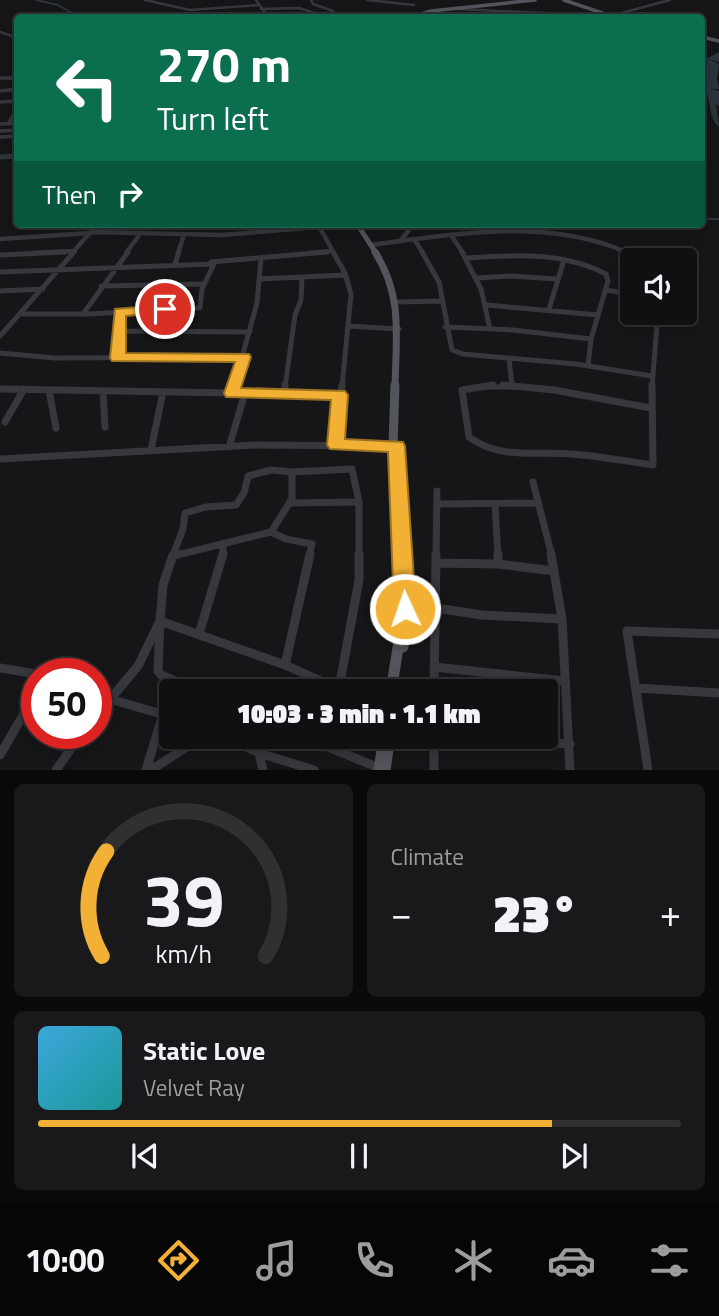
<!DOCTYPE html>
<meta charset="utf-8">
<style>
body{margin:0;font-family:"Titillium Web",sans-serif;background:#19191b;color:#f1f3f6;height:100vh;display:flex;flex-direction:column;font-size:26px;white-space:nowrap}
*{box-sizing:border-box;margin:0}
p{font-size:23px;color:#9c9d9f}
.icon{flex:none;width:38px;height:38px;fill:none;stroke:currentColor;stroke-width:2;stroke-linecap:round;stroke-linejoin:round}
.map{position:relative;height:770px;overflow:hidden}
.sheet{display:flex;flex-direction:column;gap:14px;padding:14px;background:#09090a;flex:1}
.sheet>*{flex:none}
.banner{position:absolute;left:14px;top:14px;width:691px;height:214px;border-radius:7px;box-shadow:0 4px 18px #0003,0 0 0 2px #303032;background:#0b6e4f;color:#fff;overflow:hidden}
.buttons{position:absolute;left:620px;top:248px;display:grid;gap:14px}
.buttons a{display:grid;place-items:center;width:77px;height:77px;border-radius:7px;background:#101012;box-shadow:0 4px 18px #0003,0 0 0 2px #303032;font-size:35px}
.speed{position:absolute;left:21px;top:658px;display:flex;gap:14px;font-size:35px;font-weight:700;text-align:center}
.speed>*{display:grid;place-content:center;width:91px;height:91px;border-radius:50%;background:#101012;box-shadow:0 4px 18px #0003,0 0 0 2px #303032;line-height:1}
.speed .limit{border:10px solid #d22;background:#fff;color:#111}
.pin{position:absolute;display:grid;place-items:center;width:60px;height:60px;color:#fff;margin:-30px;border:4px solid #fff;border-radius:50%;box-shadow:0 2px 7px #0007}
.me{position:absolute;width:77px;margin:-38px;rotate:357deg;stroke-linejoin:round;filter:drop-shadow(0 0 5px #0008)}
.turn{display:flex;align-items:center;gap:24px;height:147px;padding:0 28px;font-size:32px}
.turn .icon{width:91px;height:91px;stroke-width:2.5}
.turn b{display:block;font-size:49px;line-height:60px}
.then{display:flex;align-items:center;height:66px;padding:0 28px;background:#0003;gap:14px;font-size:26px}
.big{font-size:52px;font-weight:800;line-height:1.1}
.sheet .widget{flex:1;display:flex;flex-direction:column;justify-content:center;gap:10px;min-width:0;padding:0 24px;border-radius:10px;background:#19191b}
.sheet .dial{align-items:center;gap:0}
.dial svg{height:182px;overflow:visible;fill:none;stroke:#303032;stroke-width:7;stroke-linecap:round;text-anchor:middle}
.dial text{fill:#f1f3f6;stroke:none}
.song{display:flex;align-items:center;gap:21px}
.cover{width:84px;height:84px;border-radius:10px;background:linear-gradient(135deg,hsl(200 70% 55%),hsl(180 70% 35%))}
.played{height:7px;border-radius:4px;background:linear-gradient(90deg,#f2b134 80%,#303032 80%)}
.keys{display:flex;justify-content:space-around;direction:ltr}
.heat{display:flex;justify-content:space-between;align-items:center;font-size:38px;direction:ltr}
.sheet .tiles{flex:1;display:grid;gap:14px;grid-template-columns:1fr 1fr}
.widget:last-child{grid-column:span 2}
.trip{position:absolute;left:159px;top:679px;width:399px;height:70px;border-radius:7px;background:#101012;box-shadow:0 4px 18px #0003,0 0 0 2px #303032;font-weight:800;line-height:70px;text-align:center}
.menu{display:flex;height:112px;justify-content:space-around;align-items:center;background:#060607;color:#9c9d9f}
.menu .icon{width:49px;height:49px}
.menu .on{color:#f2b134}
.menu b{font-size:32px;color:#f1f3f6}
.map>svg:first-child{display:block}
.water{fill:#2c353c}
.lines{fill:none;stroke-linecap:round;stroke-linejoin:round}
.stream{stroke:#2c353c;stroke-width:2}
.river{stroke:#2c353c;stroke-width:5}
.minor-far5{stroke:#37383d;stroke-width:2.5}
.minor-far4{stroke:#37383d;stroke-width:3.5}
.minor-far3{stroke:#37383d;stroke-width:4.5}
.minor-far2{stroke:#37383d;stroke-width:5}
.minor-far1{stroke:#37383d;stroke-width:7}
.minor{stroke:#37383d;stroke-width:9}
.major-far4{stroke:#53555c;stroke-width:3.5}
.major-far3{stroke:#53555c;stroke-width:5}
.major-far2{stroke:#53555c;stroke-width:7}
.major-far1{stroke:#53555c;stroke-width:9}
.major{stroke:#53555c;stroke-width:11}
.route{fill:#f2b134;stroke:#9d7322;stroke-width:2}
</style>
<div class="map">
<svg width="719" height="770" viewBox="0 0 719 770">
<rect width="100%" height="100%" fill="#161618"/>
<!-- water -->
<path class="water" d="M719 52V62L708 59 719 64 717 79 719 89H710L719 91V106L716 104 719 127C708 118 712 100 704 87L708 85 702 82V79L706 80 702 76V67L708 63 706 59Z"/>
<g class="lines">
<!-- stream -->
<path class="stream" d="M36 0 58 5 81 18
M702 219H719"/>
<!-- river -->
<path class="river" d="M0 157 18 156"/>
<!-- minor-far5 -->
<path class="minor-far5" d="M145 0 190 10 258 5
M256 0 269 18
M311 0 313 4 333 11 334 17
M367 0 414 5
M261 9 299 8 321 15
M457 9 608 16
M610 16 670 0
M277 18H349
M368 18 408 14
M0 32 18 38"/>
<!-- minor-far4 -->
<path class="minor-far4" d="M0 78H18
M0 91 18 89
M0 102 18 101
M0 124 18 123
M8 124 18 108
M0 131 18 130
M0 137 18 136"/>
<!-- minor-far3 -->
<path class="minor-far3" d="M320 228 334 253
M92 232 222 235 355 224
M451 235 463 253
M0 239 91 233
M414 239 423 253
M400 241 414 224
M371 245C453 234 550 217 628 253
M32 253 75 251
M72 253 98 224
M126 253 140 234
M178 253 184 235
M308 253 333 251"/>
<!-- minor-far2 -->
<path class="minor-far2" d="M333 252 345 273 351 294 342 387
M422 252 439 282 452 350 463 354 576 364 652 376
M462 252 481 289 490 329
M624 252 644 261
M0 255 65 252
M465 258C513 255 562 251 606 274L608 281 591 339 588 366
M211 262 327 252
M175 264 179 252
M0 272 214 264 202 289 200 308 87 314H20
M478 278 510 276 557 279
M259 279 345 275
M101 286 204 284
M605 290 632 294
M0 291 43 289
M396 302 442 301
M487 305 598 315
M549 309 564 260
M83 314 128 252
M349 326 399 329
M445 327 513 330 591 339
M119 331 250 332
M0 336 74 252
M0 353 55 358 244 357
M118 358 119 312
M509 358 512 386
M234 387 257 303 261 258
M285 387 295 315 301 300 302 277
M474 387H528
M652 387 658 313"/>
<!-- minor-far1 -->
<path class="minor-far1" d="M234 385 232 393 340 395
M493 385 462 390 469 437C500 460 535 451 571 454 598 456 626 461 653 465L652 385
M503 385 554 390 651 408
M0 389 232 393
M49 390 56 428
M103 391 105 427
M284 394 285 385
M5 422 24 389
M336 445 342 385
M229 447 245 393
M151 450 163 392
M0 459 255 445 394 446
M533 482 552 556
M289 503 359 502
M439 504 538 503
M495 504 498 556
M271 532 286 539 312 544 309 556
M223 543V556
M173 555 183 529 185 513 206 507 236 505 244 493 248 476 271 470 292 472
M173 556 271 532 292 499V472L352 469 359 502V556
M436 556 437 491"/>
<!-- minor -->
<path class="minor" d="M498 554V564
M551 554 562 619 570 770
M438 563 498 564 554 571
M436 608 482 615 562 619
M199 634 223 554
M285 665 310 554
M434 667 565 681
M0 668 37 674
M339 688 359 580V554
M637 688 719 693
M198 691 161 675 158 671 160 621 285 665 339 689
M434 691 436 554
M96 695 172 717
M96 716 138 666 160 621 163 585 173 555 177 554
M225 737 259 753 314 770
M305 737 333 749
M334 737 333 749 379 768
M434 737V770
M480 737 570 744
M259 753 263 770
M0 755 37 691
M56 770 82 733
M146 770 163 714
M151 770 202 737
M648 770 627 631 719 634"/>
<!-- major-far4 -->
<path class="major-far4" d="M564 0 617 18
M409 18 431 11 535 0
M702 37 719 41"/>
<!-- major-far3 -->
<path class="major-far3" d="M357 224 376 253"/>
<!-- major-far2 -->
<path class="major-far2" d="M375 252C403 296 396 336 395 387"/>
<!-- major-far1 -->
<path class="major-far1" d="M395 385 393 446 397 556"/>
<!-- major -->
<path class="major" d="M403 647 406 632 404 583
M391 691 400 636 397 554
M379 770 384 737
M385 770 390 737"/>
</g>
<!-- route -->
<path class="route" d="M165 305 170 306V312L126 316V353L249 354 251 357 241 388 345 391 348 395 345 439 403 442 405 446 416 609 413 616 405 618 398 616 394 609 388 452 330 449 327 445 331 400 226 397 224 393 235 362 112 361 110 358 115 309Z"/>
</svg>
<div class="buttons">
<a><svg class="icon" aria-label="sound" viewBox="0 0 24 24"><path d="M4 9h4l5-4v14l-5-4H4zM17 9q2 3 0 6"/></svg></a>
</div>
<div class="speed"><div class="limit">50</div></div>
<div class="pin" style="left:165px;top:309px;background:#d93025"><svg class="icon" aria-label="arrive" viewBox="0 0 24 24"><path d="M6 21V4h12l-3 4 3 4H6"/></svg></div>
<svg class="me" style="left:405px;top:609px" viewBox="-20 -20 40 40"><circle r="17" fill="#f2b134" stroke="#fff" stroke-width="3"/><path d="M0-11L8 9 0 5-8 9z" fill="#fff"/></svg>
<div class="trip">10:03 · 3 min · 1.1 km</div>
<div class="banner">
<div class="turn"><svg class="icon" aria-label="left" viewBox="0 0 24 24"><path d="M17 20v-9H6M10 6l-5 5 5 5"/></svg><div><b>270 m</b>Turn left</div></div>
<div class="then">Then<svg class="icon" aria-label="right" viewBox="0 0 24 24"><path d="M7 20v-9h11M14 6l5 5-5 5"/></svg></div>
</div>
</div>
<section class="sheet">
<div class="tiles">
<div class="widget dial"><svg viewBox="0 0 100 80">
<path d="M14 69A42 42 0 1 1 86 69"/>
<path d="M14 69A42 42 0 0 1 16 23" stroke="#f2b134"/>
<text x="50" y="56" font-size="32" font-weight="700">39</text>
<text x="50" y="72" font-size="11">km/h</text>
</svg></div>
<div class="widget"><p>Climate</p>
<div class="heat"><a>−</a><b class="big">23°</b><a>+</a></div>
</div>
<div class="widget">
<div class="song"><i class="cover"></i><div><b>Static Love</b><p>Velvet Ray</p></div></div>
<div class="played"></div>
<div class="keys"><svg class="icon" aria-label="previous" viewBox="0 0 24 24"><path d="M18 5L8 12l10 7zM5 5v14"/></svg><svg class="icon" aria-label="pause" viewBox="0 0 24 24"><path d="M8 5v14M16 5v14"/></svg><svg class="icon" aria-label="next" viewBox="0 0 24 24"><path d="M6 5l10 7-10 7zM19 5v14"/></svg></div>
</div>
</div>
</section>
<nav class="menu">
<b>10:00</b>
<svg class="icon on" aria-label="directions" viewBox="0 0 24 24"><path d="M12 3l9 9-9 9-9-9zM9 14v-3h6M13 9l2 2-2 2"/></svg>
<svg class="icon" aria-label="music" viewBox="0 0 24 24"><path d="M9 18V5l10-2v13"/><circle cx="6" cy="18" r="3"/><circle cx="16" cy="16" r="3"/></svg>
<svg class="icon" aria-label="phone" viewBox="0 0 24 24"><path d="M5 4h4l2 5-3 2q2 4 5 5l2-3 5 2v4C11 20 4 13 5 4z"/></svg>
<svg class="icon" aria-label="climate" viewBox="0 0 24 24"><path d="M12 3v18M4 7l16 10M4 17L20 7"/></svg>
<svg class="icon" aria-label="car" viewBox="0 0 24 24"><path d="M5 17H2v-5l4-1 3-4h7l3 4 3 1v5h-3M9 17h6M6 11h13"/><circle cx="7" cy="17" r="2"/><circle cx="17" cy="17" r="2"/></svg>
<svg class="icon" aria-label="filters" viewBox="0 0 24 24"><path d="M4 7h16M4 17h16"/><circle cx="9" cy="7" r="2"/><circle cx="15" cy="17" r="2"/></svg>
</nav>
